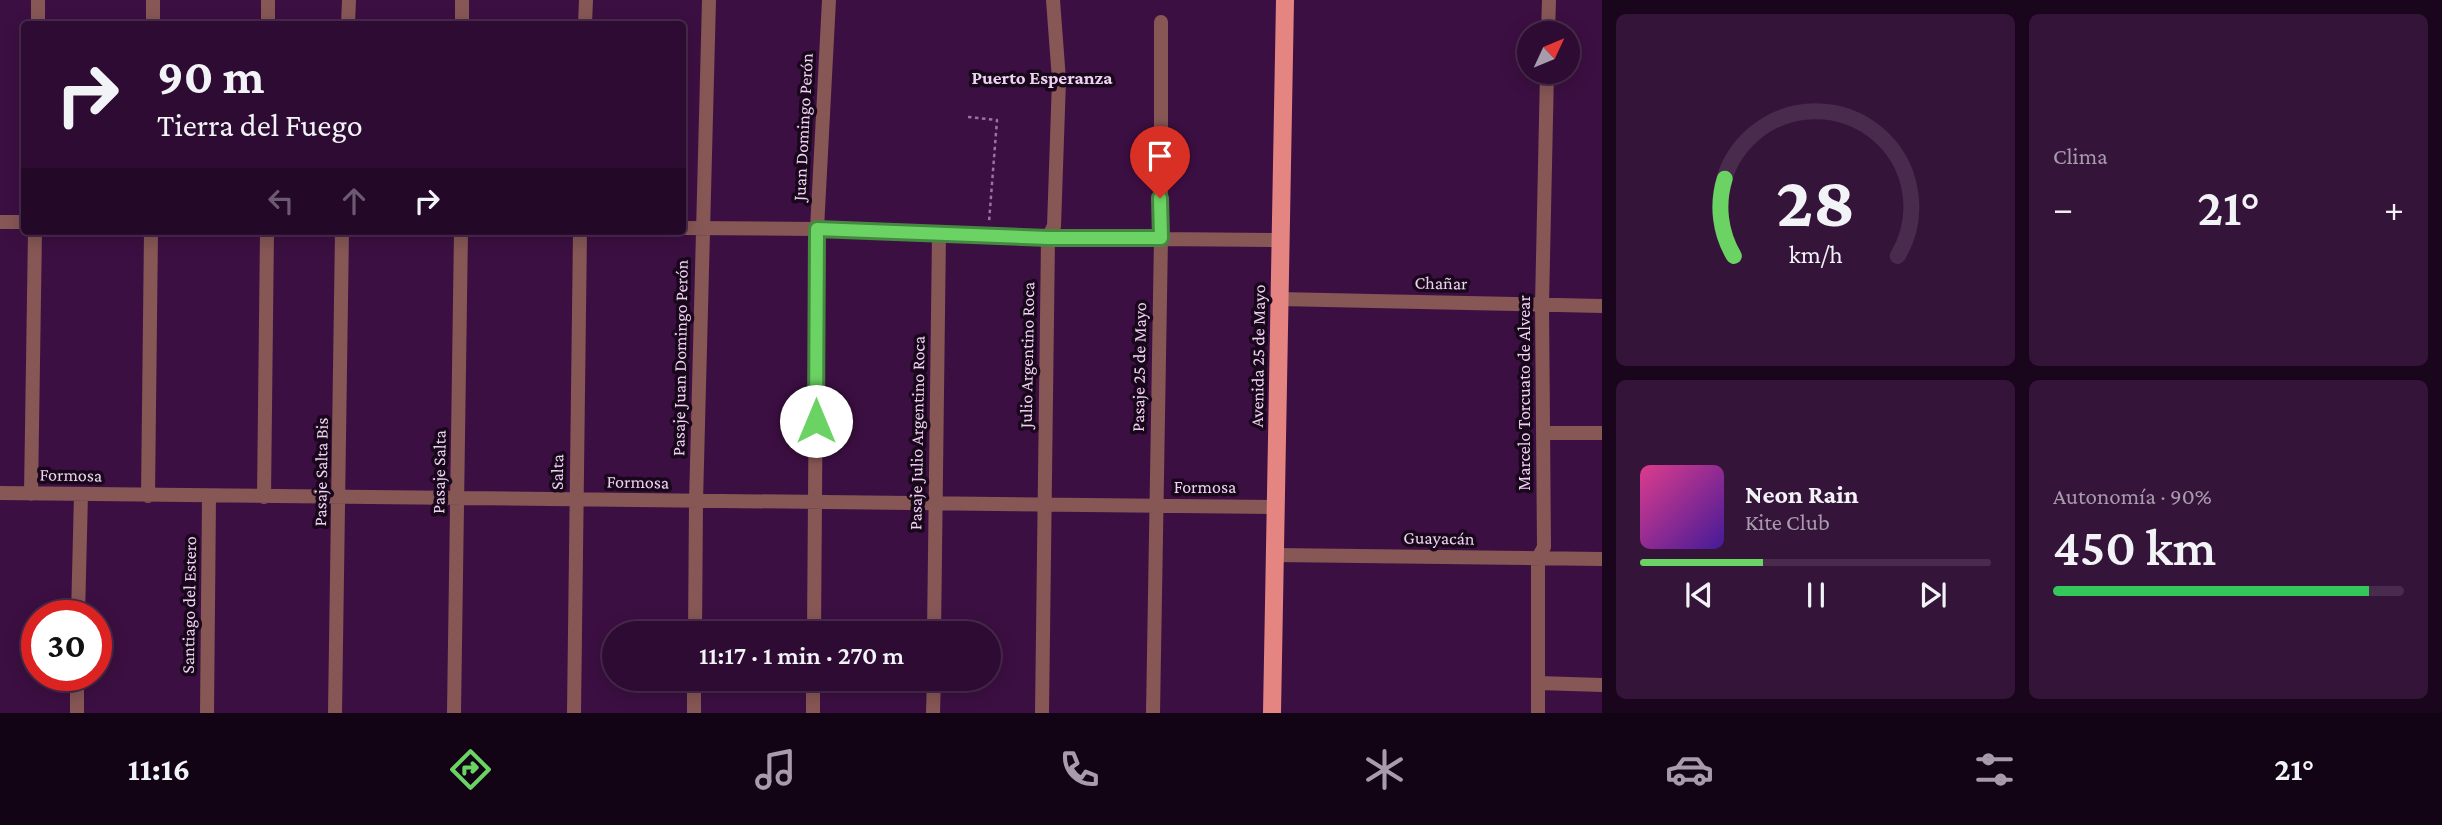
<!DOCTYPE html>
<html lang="es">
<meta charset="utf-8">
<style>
body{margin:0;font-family:"Crimson Pro",serif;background:#35143a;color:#f1f3f6;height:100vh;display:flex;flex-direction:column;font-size:26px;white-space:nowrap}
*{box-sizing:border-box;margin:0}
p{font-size:23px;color:#a79bac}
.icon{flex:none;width:38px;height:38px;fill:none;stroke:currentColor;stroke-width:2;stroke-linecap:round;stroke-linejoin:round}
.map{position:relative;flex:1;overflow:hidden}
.drawer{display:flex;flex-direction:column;gap:14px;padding:14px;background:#19061c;width:840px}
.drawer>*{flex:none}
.banner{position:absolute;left:21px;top:21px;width:665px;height:214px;border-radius:7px;box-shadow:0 4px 18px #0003,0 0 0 2px #482b4d;background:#2d0b32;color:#f1f3f6;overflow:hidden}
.needle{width:46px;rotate:46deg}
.fabs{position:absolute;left:1517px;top:21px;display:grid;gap:14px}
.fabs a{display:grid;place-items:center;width:63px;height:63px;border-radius:50%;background:#2d0b32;box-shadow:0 4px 18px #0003,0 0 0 2px #482b4d;font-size:35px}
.speed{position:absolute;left:21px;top:600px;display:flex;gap:14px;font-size:35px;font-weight:700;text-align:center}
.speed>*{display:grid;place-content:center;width:91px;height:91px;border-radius:50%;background:#2d0b32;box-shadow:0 4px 18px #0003,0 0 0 2px #482b4d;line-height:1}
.speed .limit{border:10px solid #d22;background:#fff;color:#111}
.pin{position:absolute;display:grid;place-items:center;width:60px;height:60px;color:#fff;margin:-72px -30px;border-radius:50% 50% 50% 0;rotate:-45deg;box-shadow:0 0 7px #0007}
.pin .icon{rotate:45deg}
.me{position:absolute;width:77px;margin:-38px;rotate:0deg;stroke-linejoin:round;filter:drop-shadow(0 0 5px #0008)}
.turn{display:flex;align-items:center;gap:24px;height:147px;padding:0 21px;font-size:32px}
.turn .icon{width:91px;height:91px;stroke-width:2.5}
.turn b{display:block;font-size:49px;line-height:60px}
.lanes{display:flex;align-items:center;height:66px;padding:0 21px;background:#0003;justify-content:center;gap:35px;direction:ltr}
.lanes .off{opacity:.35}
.big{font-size:52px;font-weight:600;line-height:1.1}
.drawer .tile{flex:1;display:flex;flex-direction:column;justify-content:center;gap:10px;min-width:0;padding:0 24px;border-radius:10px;background:#35143a}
.drawer .dial{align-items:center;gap:0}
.dial svg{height:182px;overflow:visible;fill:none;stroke:#482b4d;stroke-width:7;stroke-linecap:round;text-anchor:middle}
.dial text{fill:#f1f3f6;stroke:none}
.song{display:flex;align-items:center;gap:21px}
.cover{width:84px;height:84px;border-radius:10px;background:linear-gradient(135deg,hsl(330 70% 55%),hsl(260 70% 35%))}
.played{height:7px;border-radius:4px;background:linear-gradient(90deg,#6ad363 35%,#482b4d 35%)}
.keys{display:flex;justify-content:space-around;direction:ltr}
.heat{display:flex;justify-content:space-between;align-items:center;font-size:38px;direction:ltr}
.charge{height:10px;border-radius:5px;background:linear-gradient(90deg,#34c759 90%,#482b4d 0)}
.drawer .tiles{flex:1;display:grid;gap:14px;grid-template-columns:repeat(2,1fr)}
.trip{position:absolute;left:602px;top:621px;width:399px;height:70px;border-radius:35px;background:#2d0b32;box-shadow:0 4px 18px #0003,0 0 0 2px #482b4d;font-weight:600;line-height:70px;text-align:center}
.menu{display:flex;height:112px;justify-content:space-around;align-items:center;background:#120414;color:#a79bac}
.menu .icon{width:49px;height:49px}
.menu .selected{color:#6ad363}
.menu b{font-size:32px;color:#f1f3f6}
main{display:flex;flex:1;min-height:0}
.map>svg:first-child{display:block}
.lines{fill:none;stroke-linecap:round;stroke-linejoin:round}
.path{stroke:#98759d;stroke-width:2.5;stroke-dasharray:3.5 3.5;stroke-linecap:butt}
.minor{stroke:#865755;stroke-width:14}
.major{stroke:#e58582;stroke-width:18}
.route-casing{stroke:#458940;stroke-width:18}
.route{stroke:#6ad363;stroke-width:12}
.labels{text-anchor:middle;stroke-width:7;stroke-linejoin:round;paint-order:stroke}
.street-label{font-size:18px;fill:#eed3f1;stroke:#19071c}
.neighbourhood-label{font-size:19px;font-weight:bold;fill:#eed3f1;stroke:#19071c}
</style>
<main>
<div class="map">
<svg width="1602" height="713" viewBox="0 0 1602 713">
<rect width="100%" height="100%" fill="#3c0f42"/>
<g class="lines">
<!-- path -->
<path class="path" d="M968 117 997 120 989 222"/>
<!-- minor -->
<path class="minor" d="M38 24V0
M153 24V0
M268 24V0
M348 24 349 0
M462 24V0
M585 24 586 0
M1548 33 1549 0
M0 222H24
M682 228 817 229 1048 238 1281 240
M1279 299 1602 306
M1545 433H1602
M0 493 1276 507
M31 494 35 231
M148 496 151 231
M264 497 267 231
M1275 555 1602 559
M78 616 81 494
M695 634 696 502 709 0
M814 634 817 229 829 0
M934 634 939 233
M1538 683 1602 685
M77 713V676
M207 713 209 497
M335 713 342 231
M454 713 461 231
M574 713 580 231
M694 713V679
M813 713V679
M933 713 934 679
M1042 713 1048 238 1054 226 1059 80 1053 0
M1153 713 1161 238V22
M1538 713V558L1544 547 1542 305 1547 72"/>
<!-- major -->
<path class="major" d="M1272 713 1285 0"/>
</g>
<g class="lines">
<defs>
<path id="route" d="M816 421 817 229 1048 238H1161L1160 198"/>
</defs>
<!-- route casing -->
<use href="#route" class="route-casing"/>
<!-- route -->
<use href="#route" class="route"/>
</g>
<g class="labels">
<!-- street labels -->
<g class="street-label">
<text transform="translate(803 127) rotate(-87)" y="6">Juan Domingo Perón</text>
<text transform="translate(1441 283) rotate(1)" y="6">Chañar</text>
<text transform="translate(1027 355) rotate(-89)" y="6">Julio Argentino Roca</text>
<text transform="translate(1258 356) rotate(-89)" y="6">Avenida 25 de Mayo</text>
<text transform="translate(680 358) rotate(-89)" y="6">Pasaje Juan Domingo Perón</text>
<text transform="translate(1139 367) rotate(-89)" y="6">Pasaje 25 de Mayo</text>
<text transform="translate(1524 393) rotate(-90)" y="6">Marcelo Torcuato de Alvear</text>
<text transform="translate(917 433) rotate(-89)" y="6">Pasaje Julio Argentino Roca</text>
<text transform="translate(321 472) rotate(-89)" y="6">Pasaje Salta Bis</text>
<text transform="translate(439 472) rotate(-89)" y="6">Pasaje Salta</text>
<text transform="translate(557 472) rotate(-89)" y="6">Salta</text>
<text transform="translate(71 475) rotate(1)" y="6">Formosa</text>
<text transform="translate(638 482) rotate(1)" y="6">Formosa</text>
<text x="1205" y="493">Formosa</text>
<text transform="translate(1439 538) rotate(1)" y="6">Guayacán</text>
<text transform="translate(189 605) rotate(-89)" y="6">Santiago del Estero</text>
</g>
<!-- neighbourhood labels -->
<g class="neighbourhood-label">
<text x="1042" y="84">Puerto Esperanza</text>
</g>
</g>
</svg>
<div class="fabs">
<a><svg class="needle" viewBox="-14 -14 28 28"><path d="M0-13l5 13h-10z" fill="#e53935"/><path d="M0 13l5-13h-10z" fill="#a79bac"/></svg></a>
</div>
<div class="speed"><div class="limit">30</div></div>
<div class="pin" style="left:1160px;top:198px;background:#d93025"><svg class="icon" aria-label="arrive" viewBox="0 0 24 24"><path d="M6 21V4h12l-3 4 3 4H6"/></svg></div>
<svg class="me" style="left:816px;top:421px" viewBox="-20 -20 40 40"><circle r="19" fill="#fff"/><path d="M0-13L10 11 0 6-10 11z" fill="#6ad363"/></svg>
<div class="trip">11:17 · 1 min · 270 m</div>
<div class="banner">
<div class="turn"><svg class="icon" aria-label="right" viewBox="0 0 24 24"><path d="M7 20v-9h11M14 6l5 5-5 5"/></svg><div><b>90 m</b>Tierra del Fuego</div></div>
<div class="lanes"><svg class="icon off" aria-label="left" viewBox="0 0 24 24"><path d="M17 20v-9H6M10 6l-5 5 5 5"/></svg><svg class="icon off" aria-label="ahead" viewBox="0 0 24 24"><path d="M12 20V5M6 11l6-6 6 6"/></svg><svg class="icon" aria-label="right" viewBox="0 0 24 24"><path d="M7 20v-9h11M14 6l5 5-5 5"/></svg></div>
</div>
</div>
<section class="drawer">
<div class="tiles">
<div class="tile dial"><svg viewBox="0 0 100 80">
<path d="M14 69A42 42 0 1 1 86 69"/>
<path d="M14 69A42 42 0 0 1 10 35" stroke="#6ad363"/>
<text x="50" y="56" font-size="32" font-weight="700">28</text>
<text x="50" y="72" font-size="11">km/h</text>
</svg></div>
<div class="tile"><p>Clima</p>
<div class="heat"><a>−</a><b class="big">21°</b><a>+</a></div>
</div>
<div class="tile">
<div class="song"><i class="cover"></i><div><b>Neon Rain</b><p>Kite Club</p></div></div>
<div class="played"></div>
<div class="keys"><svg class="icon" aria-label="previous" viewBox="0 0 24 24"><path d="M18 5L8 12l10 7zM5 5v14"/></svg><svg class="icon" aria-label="pause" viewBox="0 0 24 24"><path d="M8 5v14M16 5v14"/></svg><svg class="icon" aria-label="next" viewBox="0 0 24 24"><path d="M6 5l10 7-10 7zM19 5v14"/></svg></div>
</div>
<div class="tile"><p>Autonomía · 90%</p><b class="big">450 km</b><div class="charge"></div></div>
</div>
</section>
</main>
<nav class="menu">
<b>11:16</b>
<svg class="icon selected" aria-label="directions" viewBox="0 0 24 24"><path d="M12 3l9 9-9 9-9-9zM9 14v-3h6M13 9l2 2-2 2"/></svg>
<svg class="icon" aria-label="music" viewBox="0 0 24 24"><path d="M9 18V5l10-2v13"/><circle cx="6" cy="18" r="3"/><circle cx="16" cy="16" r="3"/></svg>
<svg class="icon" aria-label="phone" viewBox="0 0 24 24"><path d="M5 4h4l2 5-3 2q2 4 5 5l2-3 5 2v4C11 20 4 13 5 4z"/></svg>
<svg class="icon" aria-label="climate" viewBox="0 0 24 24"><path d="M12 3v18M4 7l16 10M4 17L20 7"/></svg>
<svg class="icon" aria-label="car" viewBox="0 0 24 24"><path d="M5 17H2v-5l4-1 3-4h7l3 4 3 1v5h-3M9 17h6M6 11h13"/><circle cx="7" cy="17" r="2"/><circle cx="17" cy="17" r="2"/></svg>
<svg class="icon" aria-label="filters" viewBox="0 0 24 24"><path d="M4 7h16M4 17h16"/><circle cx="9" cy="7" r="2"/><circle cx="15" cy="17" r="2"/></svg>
<b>21°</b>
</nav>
